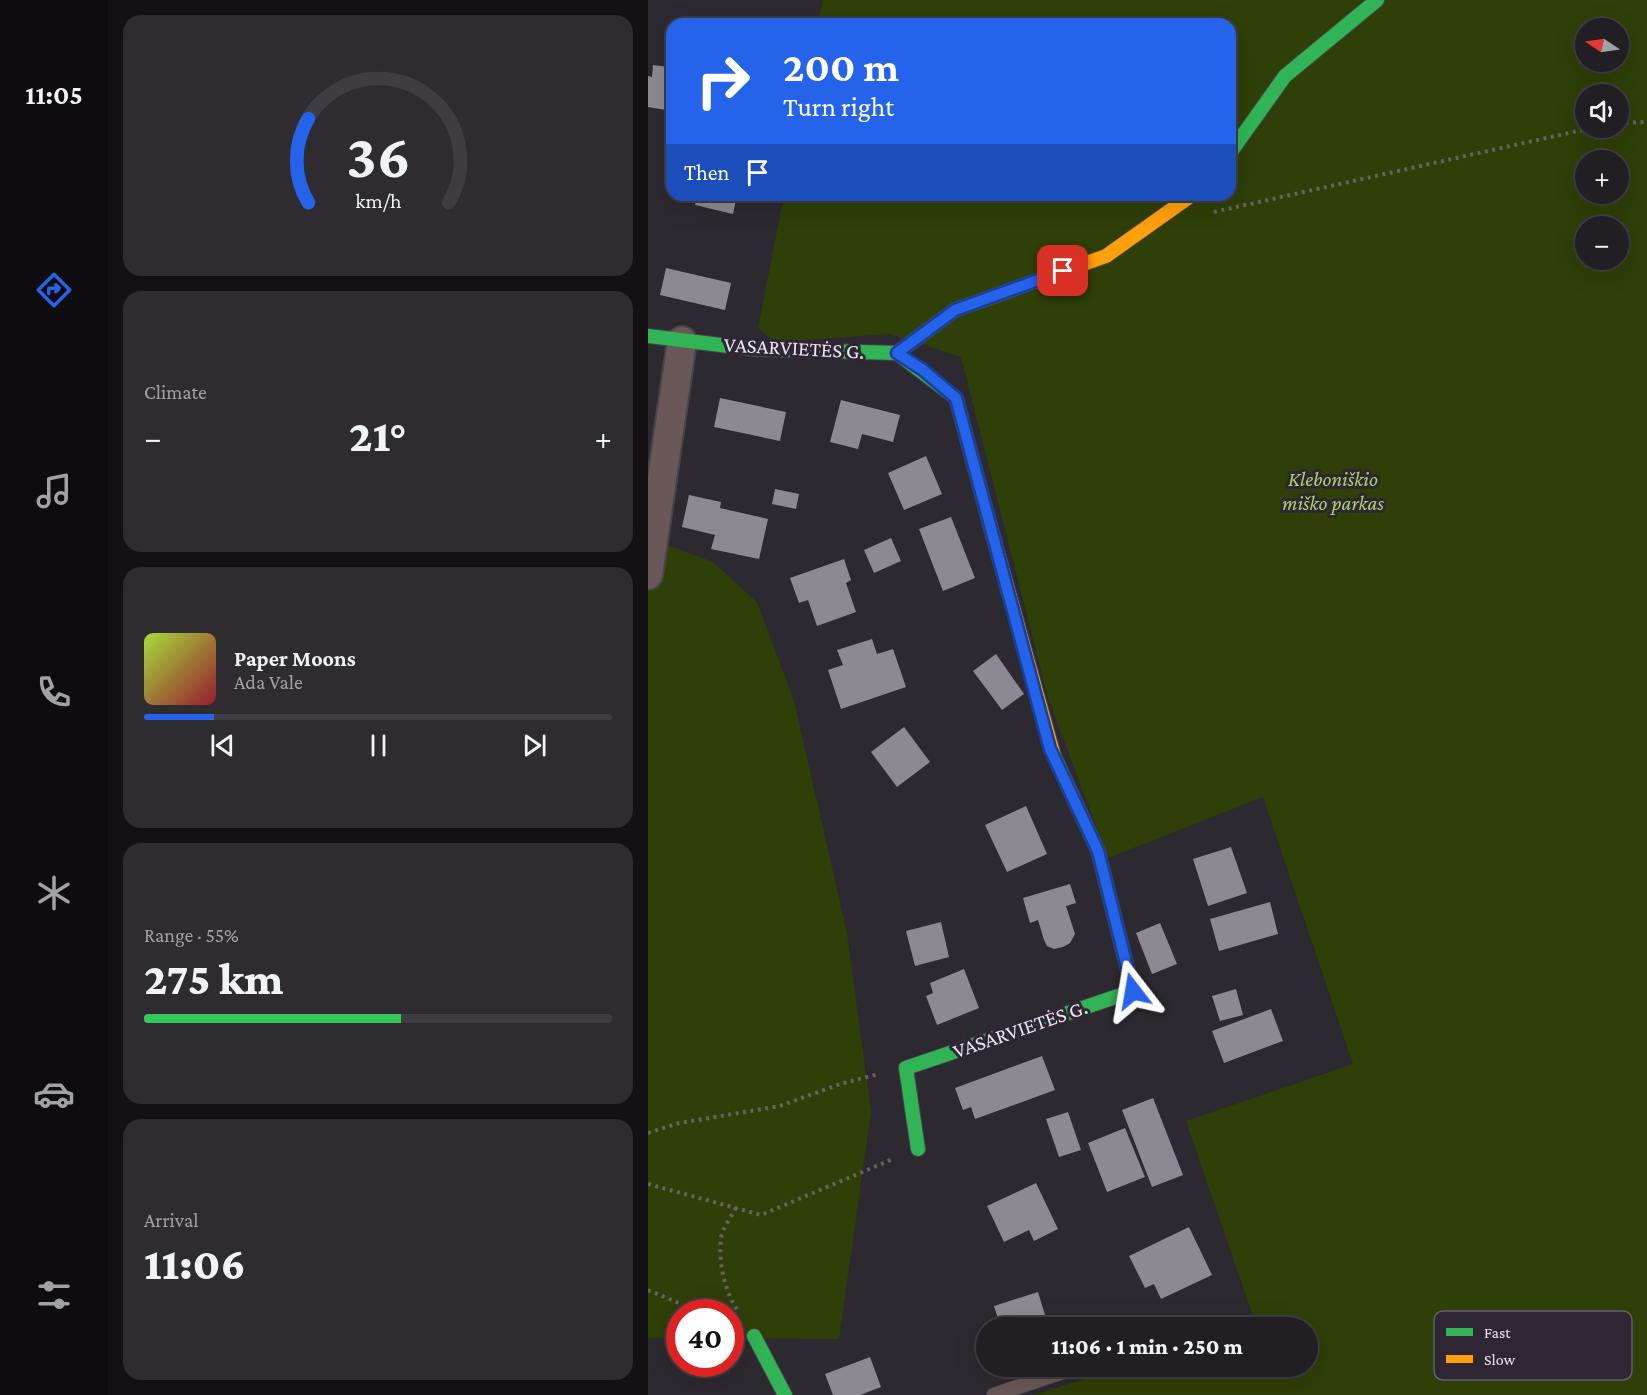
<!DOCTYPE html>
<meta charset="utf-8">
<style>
body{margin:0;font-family:"Crimson Pro",serif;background:#2e2c31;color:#f1f3f6;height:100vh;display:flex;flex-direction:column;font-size:22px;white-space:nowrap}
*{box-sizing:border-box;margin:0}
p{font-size:20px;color:#a2a2a6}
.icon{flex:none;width:33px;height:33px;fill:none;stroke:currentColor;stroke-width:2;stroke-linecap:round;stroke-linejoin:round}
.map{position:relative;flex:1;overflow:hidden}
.drawer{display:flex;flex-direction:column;gap:15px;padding:15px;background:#131114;width:540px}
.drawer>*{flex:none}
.banner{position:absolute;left:18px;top:18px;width:570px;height:183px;border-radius:18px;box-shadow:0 6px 24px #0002,0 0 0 2px #3f3d41;background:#2563eb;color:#fff;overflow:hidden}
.needle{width:39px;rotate:283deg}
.buttons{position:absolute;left:927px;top:18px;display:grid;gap:12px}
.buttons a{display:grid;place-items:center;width:54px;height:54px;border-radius:50%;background:#221f24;box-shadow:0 6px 24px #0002,0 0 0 2px #3f3d41;font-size:30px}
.speed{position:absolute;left:18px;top:1299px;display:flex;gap:12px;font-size:30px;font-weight:700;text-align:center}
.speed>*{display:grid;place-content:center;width:78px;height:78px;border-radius:50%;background:#221f24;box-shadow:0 6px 24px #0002,0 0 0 2px #3f3d41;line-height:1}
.speed .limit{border:9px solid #d22;background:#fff;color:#111}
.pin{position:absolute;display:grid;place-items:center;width:51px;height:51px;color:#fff;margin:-26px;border-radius:12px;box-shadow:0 3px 9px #0006}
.me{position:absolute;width:66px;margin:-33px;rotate:346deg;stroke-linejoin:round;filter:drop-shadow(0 0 4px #0008)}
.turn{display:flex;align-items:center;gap:21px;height:126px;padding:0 18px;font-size:27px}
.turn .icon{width:78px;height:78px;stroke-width:2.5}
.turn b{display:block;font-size:42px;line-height:51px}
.then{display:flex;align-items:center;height:57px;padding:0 18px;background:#0003;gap:12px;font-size:22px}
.big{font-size:45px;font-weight:800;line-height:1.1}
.drawer .widget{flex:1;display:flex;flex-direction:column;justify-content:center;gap:9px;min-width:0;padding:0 21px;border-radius:18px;background:#2e2c31}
.drawer .dial{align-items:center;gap:0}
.dial svg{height:156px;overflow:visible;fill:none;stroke:#3f3d41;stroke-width:7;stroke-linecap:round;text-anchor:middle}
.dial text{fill:#f1f3f6;stroke:none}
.song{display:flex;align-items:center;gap:18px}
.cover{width:72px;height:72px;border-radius:9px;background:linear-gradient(135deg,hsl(80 70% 55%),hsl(350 70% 35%))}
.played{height:6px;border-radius:3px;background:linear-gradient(90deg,#2563eb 15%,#3f3d41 15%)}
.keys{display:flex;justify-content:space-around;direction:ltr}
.heat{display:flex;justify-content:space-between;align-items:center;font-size:33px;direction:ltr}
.charge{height:9px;border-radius:4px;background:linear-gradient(90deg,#34c759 55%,#3f3d41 0)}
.trip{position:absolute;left:328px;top:1317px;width:342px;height:60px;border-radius:30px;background:#221f24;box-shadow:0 6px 24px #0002,0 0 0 2px #3f3d41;font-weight:800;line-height:60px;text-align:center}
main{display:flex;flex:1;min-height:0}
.dock{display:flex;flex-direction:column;width:108px;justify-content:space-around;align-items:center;background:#0e0c0e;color:#a2a2a6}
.dock .icon{width:42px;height:42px}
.dock .on{color:#2563eb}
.dock b{font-size:27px;color:#f1f3f6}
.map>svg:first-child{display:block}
.green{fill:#2f3f08;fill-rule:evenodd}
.building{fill:#8d8990}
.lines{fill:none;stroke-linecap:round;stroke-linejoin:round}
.lane-casing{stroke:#47444a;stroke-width:16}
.street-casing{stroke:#47444a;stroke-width:32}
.fast-casing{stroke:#47444a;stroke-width:16}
.slow-casing{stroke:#47444a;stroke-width:16}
.path{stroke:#6a5f60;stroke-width:4;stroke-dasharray:3 4.5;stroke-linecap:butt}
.lane{stroke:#695857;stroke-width:14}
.street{stroke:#695857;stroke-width:28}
.fast{stroke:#30b455;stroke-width:14}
.slow{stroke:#ff9f0a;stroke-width:14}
.route-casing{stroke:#184099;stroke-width:15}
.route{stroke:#2563eb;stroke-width:10}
.labels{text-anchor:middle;stroke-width:6;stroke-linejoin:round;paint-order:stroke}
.street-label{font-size:21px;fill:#eae4ed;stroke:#2e2633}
.park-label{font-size:21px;font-style:italic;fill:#abd269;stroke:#2e2633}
.key{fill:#2e2633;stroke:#665f6b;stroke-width:1.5}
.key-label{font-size:16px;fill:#eae4ed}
</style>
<main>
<nav class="dock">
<b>11:05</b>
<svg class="icon on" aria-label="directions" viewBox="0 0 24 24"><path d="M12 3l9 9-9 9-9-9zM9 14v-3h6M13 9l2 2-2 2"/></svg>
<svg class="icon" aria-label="music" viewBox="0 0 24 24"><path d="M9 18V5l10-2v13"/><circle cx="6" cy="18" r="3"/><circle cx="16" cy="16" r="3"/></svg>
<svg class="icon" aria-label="phone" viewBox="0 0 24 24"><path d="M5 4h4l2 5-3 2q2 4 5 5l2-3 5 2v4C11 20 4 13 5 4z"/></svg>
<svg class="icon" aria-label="climate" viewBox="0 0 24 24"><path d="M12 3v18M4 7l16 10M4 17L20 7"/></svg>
<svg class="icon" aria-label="car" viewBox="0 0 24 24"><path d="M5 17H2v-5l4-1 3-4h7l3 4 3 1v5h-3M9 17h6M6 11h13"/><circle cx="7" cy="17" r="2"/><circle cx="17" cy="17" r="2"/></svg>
<svg class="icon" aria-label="filters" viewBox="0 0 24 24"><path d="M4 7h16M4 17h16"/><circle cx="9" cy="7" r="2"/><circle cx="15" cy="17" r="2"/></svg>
</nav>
<section class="drawer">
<div class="widget dial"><svg viewBox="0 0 100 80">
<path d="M14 69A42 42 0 1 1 86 69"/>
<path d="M14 69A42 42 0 0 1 14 26" stroke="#2563eb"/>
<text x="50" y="56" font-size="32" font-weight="700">36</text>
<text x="50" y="72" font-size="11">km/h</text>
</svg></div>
<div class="widget"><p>Climate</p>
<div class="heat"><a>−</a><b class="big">21°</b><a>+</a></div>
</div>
<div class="widget">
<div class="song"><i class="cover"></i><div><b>Paper Moons</b><p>Ada Vale</p></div></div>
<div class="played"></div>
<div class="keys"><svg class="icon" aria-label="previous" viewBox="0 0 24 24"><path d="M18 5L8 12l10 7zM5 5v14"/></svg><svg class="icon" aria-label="pause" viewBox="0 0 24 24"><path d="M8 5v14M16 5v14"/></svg><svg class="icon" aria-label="next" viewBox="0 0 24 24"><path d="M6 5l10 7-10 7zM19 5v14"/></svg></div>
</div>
<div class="widget"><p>Range · 55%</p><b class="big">275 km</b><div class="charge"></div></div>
<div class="widget"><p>Arrival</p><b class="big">11:06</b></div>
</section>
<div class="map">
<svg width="999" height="1395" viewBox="0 0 999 1395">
<rect width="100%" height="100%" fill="#2d2930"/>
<!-- green -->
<path class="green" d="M175 0H999V1395H386L473 1367 660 1366V1328L591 1327 607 1322 538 1121 705 1064 615 797 460 858 400 698 313 357 242 334 127 342 110 328 136 195H582V24H170ZM938 28H970V62H938ZM938 94H970V128H938ZM938 160H970V194H938ZM938 226H970V260H938Z
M22 546 65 562 109 602 146 701 199 933 223 1112 191 1339 83 1338 82 1312H32L31 1338H0V550Z"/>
<!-- building -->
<path class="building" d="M5 65 20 67V72H24V111L0 107V76L4 77Z
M50 195H89L85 214 47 205Z
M18 268 83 283 77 310 12 295Z
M72 398 138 412 132 441 66 427Z
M193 400 252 415 245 442 214 434 210 449 182 442Z
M278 456 294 494 256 510 240 473Z
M127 489 151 494 148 509 124 504Z
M41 495 73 502 72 508 120 519 111 559 63 549 67 535 34 527Z
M303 517 327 578 295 591 271 529Z
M243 538 253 561 226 573 216 550Z
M196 559 203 580 198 583 208 612 169 626 160 600 151 603 142 578Z
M224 639 229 654 245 649 258 687 193 709 180 670 195 665 189 650Z
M348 654 376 694 354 710 325 671Z
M256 727 282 762 249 787 223 752Z
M378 806 399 854 359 872 337 825Z
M583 847 599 893 560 906 545 859Z
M422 884 428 903 418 906 427 934 422 943 415 947 406 949 399 946 396 940 390 920 382 923 375 898Z
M622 902 630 934 571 951 562 919Z
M293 922 301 957 267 966 258 931Z
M512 923 529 964 504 974 488 933Z
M316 969 331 1008 289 1025 278 996 285 993 282 983Z
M588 989 595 1015 572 1021 564 996Z
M623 1009 635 1041 576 1063 564 1031Z
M394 1056 407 1090 327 1119 323 1107 315 1110 307 1088Z
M505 1098 535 1175 504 1187 474 1110Z
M420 1112 433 1150 411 1157 398 1119Z
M477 1128 497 1177 459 1192 440 1143Z
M388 1183 410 1229 386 1241 381 1230 356 1242 339 1206Z
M541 1227 564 1275 513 1299 506 1284 497 1288 481 1256Z
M390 1292 401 1328H353L346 1306Z
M222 1357 233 1387 212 1395H185L177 1374Z"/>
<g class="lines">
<defs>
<path id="lane" d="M346 1395 432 1366"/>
<path id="street" d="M0 575 34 341"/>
<path id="fast" d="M582 153 637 76 729 0
M0 336 105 349 249 353 308 398 342 525
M270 1149 258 1068 485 991 450 851 406 756
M106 1336 137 1395"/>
<path id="slow" d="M249 353 307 310 458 256 544 195
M342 525 406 756"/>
</defs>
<!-- lane casing -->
<use href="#lane" class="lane-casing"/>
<!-- street casing -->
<use href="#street" class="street-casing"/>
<!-- fast casing -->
<use href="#fast" class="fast-casing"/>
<!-- slow casing -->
<use href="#slow" class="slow-casing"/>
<!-- path -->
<path class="path" d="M970 123 999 122
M566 212 943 128
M0 1133 31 1123 132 1106 192 1084 231 1074
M0 1184 113 1215 245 1159
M88 1208C83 1217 74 1229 73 1238 70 1264 77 1292 91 1313
M0 1290 52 1312"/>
<!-- lane -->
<use href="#lane" class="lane"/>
<!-- street -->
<use href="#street" class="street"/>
<!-- fast -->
<use href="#fast" class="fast"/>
<!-- slow -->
<use href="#slow" class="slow"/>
</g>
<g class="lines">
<defs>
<path id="route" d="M415 271 307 310 249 353 275 370 308 398 402 749 450 851 485 991"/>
</defs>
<!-- route casing -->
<use href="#route" class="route-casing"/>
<!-- route -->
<use href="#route" class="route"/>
</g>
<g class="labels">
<!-- street labels -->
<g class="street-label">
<text transform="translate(146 348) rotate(3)" y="7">VASARVIETĖS G.</text>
<text transform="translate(372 1029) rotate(-19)" y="7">VASARVIETĖS G.</text>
</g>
<!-- park labels -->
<g class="park-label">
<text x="685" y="486">Kleboniškio<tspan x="685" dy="24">miško parkas</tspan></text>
</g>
</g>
<!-- legend -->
<rect x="786" y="1311" width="198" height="69" rx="9" class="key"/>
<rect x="798" y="1328" width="27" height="8" fill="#30b455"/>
<rect x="798" y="1355" width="27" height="8" fill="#ff9f0a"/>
<g class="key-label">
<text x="836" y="1338">Fast</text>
<text x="836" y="1365">Slow</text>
</g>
</svg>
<div class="buttons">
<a><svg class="needle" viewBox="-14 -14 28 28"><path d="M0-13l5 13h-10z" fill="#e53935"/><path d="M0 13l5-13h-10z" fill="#a2a2a6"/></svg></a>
<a><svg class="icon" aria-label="sound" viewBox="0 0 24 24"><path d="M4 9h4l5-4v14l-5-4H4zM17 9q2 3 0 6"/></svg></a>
<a>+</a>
<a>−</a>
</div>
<div class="speed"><div class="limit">40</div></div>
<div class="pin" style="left:415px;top:271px;background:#d93025"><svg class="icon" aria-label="arrive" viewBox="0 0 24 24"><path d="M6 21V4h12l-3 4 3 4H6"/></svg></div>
<svg class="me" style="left:485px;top:991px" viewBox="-20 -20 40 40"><path d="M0-17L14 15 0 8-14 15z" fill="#2563eb" stroke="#fff" stroke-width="4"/></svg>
<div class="trip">11:06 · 1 min · 250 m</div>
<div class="banner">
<div class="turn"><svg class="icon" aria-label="right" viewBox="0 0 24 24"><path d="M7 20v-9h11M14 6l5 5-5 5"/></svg><div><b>200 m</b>Turn right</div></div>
<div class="then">Then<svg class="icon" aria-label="arrive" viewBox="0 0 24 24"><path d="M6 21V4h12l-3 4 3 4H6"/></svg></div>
</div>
</div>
</main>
